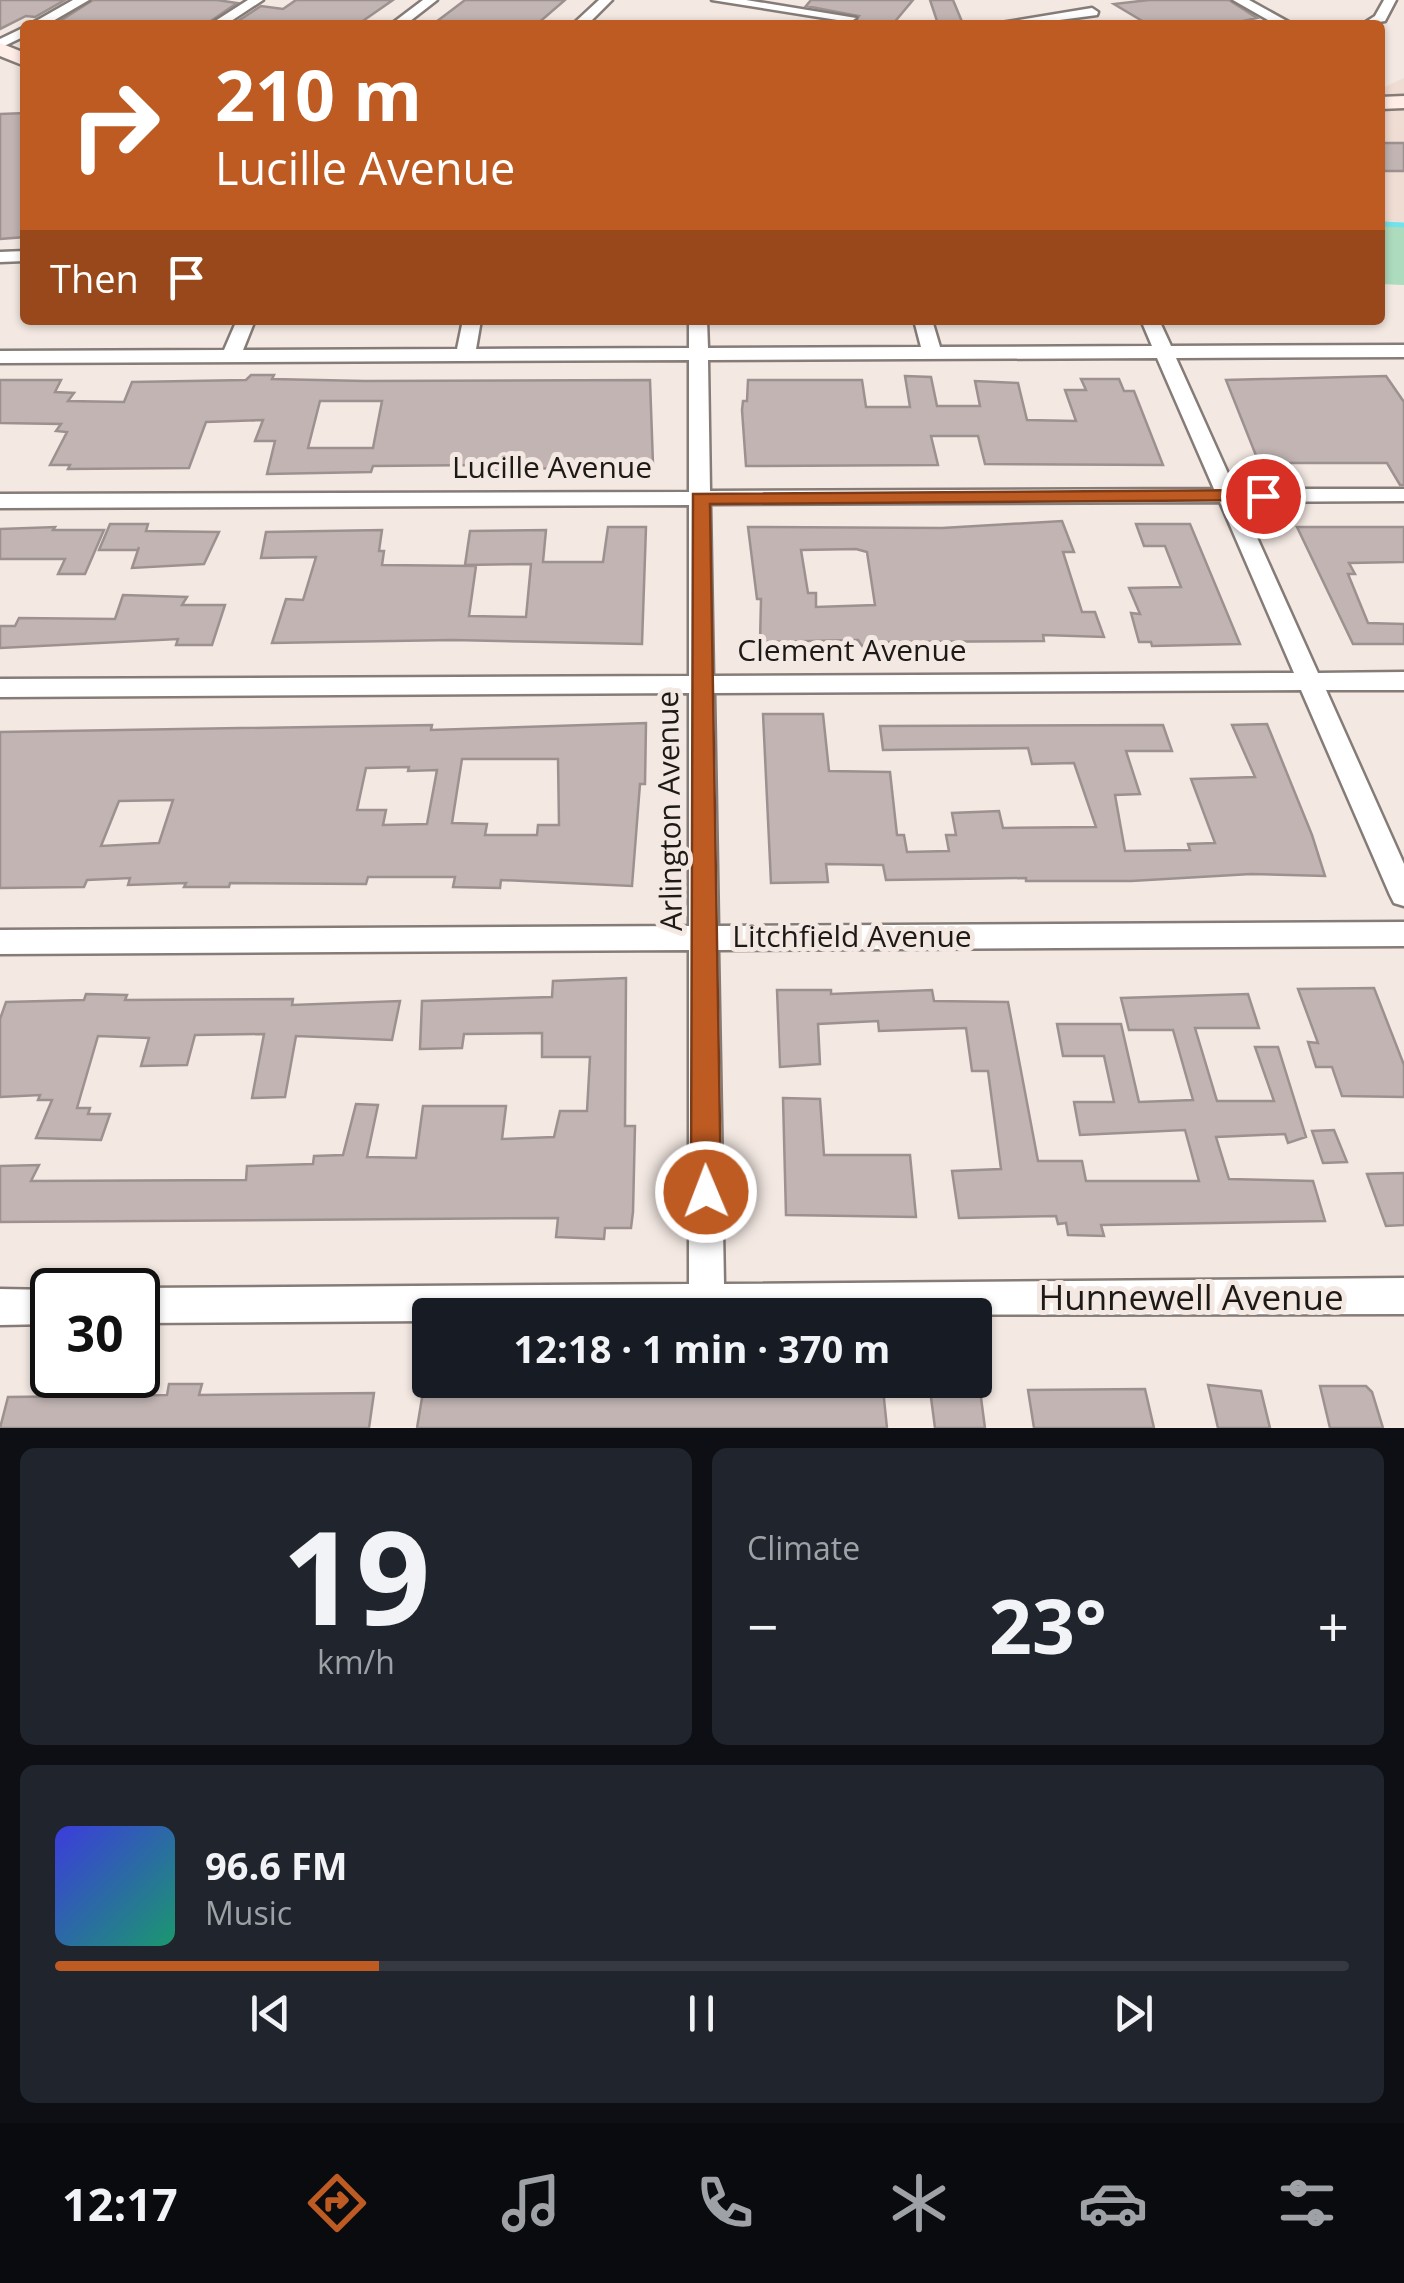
<!DOCTYPE html>
<meta charset="utf-8">
<style>
body{margin:0;font-family:"Open Sans",sans-serif;background:#20242c;color:#f1f3f6;height:100vh;display:flex;flex-direction:column;font-size:38px;white-space:nowrap}
*{box-sizing:border-box;margin:0}
p{font-size:32px;color:#9ea1a6}
.icon{flex:none;width:55px;height:55px;fill:none;stroke:currentColor;stroke-width:2;stroke-linecap:round;stroke-linejoin:round}
.map{position:relative;height:1428px;overflow:hidden}
.drawer{display:flex;flex-direction:column;gap:20px;padding:20px;background:#0d0f14;flex:1}
.drawer>*{flex:none}
.hud{position:absolute;left:20px;top:20px;width:1365px;height:305px;border-radius:10px;box-shadow:0 2px 8px #0004;background:#be5b22;color:#fff;overflow:hidden}
.speed{position:absolute;left:30px;top:1268px;display:flex;gap:20px;font-size:50px;font-weight:700;text-align:center}
.speed>*{display:grid;place-content:center;width:130px;height:130px;border-radius:50%;background:#171b24;box-shadow:0 2px 8px #0004;line-height:1}
.speed .limit{border:5px solid #111;border-radius:15px;background:#fff;color:#111}
.pin{position:absolute;display:grid;place-items:center;width:85px;height:85px;color:#fff;margin:-42px;border:5px solid #fff;border-radius:50%;box-shadow:0 2px 10px #0007}
.me{position:absolute;width:110px;margin:-55px;rotate:359deg;stroke-linejoin:round;filter:drop-shadow(0 0 8px #0008)}
.turn{display:flex;align-items:center;gap:35px;height:210px;padding:0 30px;font-size:45px}
.turn .icon{width:130px;height:130px;stroke-width:2.5}
.turn b{display:block;font-size:70px;line-height:85px}
.then{display:flex;align-items:center;height:95px;padding:0 30px;background:#0003;gap:20px;font-size:38px}
.big{font-size:75px;font-weight:700;line-height:1.1}
.drawer .card{flex:1;display:flex;flex-direction:column;justify-content:center;gap:15px;min-width:0;padding:0 35px;border-radius:15px;background:#20242c}
.drawer .dial{align-items:center;gap:0}
.dial b{font-size:130px;line-height:1}
.song{display:flex;align-items:center;gap:30px}
.cover{width:120px;height:120px;border-radius:15px;background:linear-gradient(135deg,hsl(240 70% 55%),hsl(160 70% 35%))}
.played{height:10px;border-radius:5px;background:linear-gradient(90deg,#be5b22 25%,#363941 25%)}
.keys{display:flex;justify-content:space-around;direction:ltr}
.heat{display:flex;justify-content:space-between;align-items:center;font-size:55px;direction:ltr}
.drawer .tiles{flex:1;display:grid;gap:20px;grid-template-columns:1fr 1fr}
.card:last-child{grid-column:span 2}
.trip{position:absolute;left:412px;top:1298px;width:580px;height:100px;border-radius:10px;background:#171b24;box-shadow:0 2px 8px #0004;font-weight:700;line-height:100px;text-align:center}
.dock{display:flex;height:160px;justify-content:space-around;align-items:center;background:#090b0e;color:#9ea1a6}
.dock .icon{width:70px;height:70px}
.dock .on{color:#be5b22}
.dock b{font-size:45px;color:#f1f3f6}
.map>svg:first-child{display:block}
.built{fill:#efdcd2}
.green{fill:#addbbe}
.lines{fill:none;stroke-linecap:round;stroke-linejoin:round}
.stream{stroke:#72e3ec;stroke-width:5}
.building{fill:#c1b4b3;stroke:#9d918f;stroke-width:2.5;fill-rule:evenodd}
.street-casing{stroke:#867c77;stroke-width:5}
.secondary-casing{stroke:#867c77;stroke-width:5}
.street{fill:#fff;fill-rule:evenodd}
.secondary{fill:#ffede8;fill-rule:evenodd}
.route{fill:#be5b22;stroke:#7c3b16;stroke-width:2.5}
.labels{text-anchor:middle;stroke-width:10;stroke-linejoin:round;paint-order:stroke}
.street-label{font-size:30px;fill:#1d1917;stroke:#f3e8e2}
.near-street-label{font-size:35px;fill:#1d1917;stroke:#f3e8e2}
</style>
<div class="map">
<svg width="1404" height="1428" viewBox="0 0 1404 1428">
<rect width="100%" height="100%" fill="#f3e8e2"/>
<!-- built -->
<path class="built" d="M1404 78V222L1380 221V89Z"/>
<!-- green -->
<path class="green" d="M1380 221 1404 223V285L1380 284Z"/>
<g class="lines">
<!-- stream -->
<path class="stream" d="M1380 224 1404 225"/>
</g>
<!-- building -->
<path class="building" d="M0 0H65L35 17 26 16 0 29Z
M93 0H217L237 3 205 25H86L60 21Z
M296 0H393L357 25H232L261 6 283 9Z
M465 0H565L536 25H432Z
M811 0H913L892 25H852L859 16 806 6Z
M930 0H953L963 24H938Z
M1149 0H1229L1257 18 1225 25H1149L1114 4Z
M25 113V237L0 239V114Z
M1380 143H1404V171H1380Z
M251 375H274L272 379 365 381 650 380 653 464 481 471 482 465 373 466 371 472 267 474 275 441H255L263 420 206 422 189 468 68 469 70 465H50L67 432 56 431 61 424 0 423V380H61L55 392 74 393 68 401 124 402 132 382 246 380ZM320 401H382L373 448H308Z
M905 376 931 377 937 406H980L975 381 1018 383 1027 420 1076 421 1065 390H1086L1081 379H1119L1124 391H1134L1163 465 985 464 978 436H931L938 465 746 466 742 410 743 401H747L748 380H862L866 407H910Z
M1386 376 1404 402V485H1400L1387 463H1259L1226 380Z
M1062 521 1074 552H1063L1082 612H1095L1104 637 1043 635 1044 641 884 642 885 647H863L858 640 760 642 761 599H757L748 527 942 528ZM856 549 867 552 875 605 816 607V593H808L801 550Z
M110 524H148L146 531 219 532 204 564 132 568 139 547 138 550H99Z
M1136 524H1190L1240 644 1152 646 1151 642H1139L1131 613 1140 614 1129 588 1181 587 1165 546H1144Z
M55 527 53 530H104L85 574H58L65 559H0V529Z
M608 527H646L642 644 453 640 272 643 286 599 303 600 316 557 261 558 266 532 382 530 379 551H384L382 565 476 566 469 616 526 617 531 564 465 565 470 531 546 530 543 562H603Z
M1297 527H1404V562L1349 563 1355 574H1348L1368 623 1404 624V644H1353Z
M123 595 187 597 182 605H225L212 645H176L178 639 0 648V626H15L19 618 115 619Z
M763 714H823L829 771 890 772 897 835H904L907 852 949 851 946 835H956L952 813 999 811 1003 828 1096 827 1074 763 1032 764 1028 748 883 750 880 726 1163 725 1172 751H1126L1140 794 1115 795 1125 851 1190 850 1188 844 1215 843 1191 779 1255 777 1232 725 1267 724 1312 835 1325 876 1251 874 1131 881H1026V878L886 880 883 865 826 864 828 882 771 883Z
M646 723 645 784H640L632 886 501 880 500 888 453 887 455 877H368L366 884 230 883 229 887H184L186 883 128 885 130 878 87 880 84 887 0 888V732L432 725 431 730ZM462 759H558L559 825H538L537 835H485L487 824 452 823ZM409 767 408 771 437 770 427 824 383 825 386 810H357L366 768ZM173 800 159 843 101 846 119 801Z
M626 978 625 1126H635L633 1212 631 1228H605L604 1239 556 1237 558 1218 0 1222V1166L39 1165 31 1181 246 1180 247 1166 313 1164 314 1156 343 1155 356 1104 378 1105 367 1157 416 1158 423 1106H506L502 1139 554 1137 560 1111H587L590 1057H542V1033L464 1034 462 1048 420 1049 422 1001 552 997 553 981Z
M1374 988 1404 1065V1097L1342 1096 1332 1067H1316L1308 1042 1318 1043 1298 989Z
M777 990H831V994L932 990 934 1001 1008 1002 1038 1161H1082L1086 1181H1199L1185 1130 1080 1135 1074 1102H1114L1104 1056H1063L1057 1024H1121L1139 1102 1193 1100 1173 1030H1129L1121 998 1248 994 1259 1028H1195L1217 1101H1274L1255 1047H1278L1306 1137 1288 1143 1285 1134 1216 1137 1229 1179 1313 1181 1325 1221 1101 1225 1104 1236 1068 1235 1066 1223 1058 1224 1056 1216 959 1218 952 1171 1001 1169 988 1071H972L966 1028 879 1031 878 1021 818 1024 820 1064 780 1067Z
M86 994 127 995 125 1000 293 999 292 1005 400 1001 392 1040 296 1036 285 1097 252 1098 264 1034 195 1035 187 1065 141 1066 149 1038 98 1036 77 1108H90L88 1114H110L101 1140 36 1138 52 1100H38L40 1095 0 1097V1019L6 1002 84 1000Z
M783 1098 820 1099 824 1155H910L916 1217 786 1215Z
M1334 1130 1347 1162 1323 1163 1312 1131Z
M1404 1173V1225L1386 1226 1367 1174Z
M751 1382H814V1391L883 1389 887 1428H417L423 1392H717L751 1391Z
M169 1384H202L199 1395 374 1393 369 1428H0L8 1397 167 1395Z
M1208 1385 1261 1391 1270 1428H1218Z
M1320 1386H1366L1372 1392 1383 1428H1330Z
M1145 1389 1154 1428H1034L1028 1390Z
M930 1390H980L985 1428H935Z"/>
<g class="lines">
<defs>
<path id="street" d="M73 0H89L46 25H29Z
M248 0H263L225 25H209Z
M423 0H437L405 25H390Z
M599 0H612L587 25H572Z
M712 0H746L856 18 850 22Z
M1233 0H1249L1294 25H1277Z
M1384 0H1396L1385 21 1361 25 1375 16Z
M1092 8 1098 12 1097 15 1022 25 1001 23Z
M25 27V36L0 48V39Z
M25 251V261L0 262V252Z
M237 320H255L243 350 457 349 463 320H481L476 349 689 348V320H707L708 348 921 347 914 320H932L940 347 1152 346 1141 320H1159L1171 346 1404 345V357L1176 358 1235 489H1404V501L1241 502 1318 673 1404 672V690H1326L1404 864V906L1394 903 1390 895 1301 690 714 693 718 926 1404 922V946L718 950 724 1284 1404 1278V1314L430 1315V1321L138 1323V1290H134L138 1288 689 1284V950L0 954V930L689 926V693L0 697V679L689 676V505L0 508V494L689 492V360L0 363V351L224 350ZM1157 358 1214 489 710 491 708 360ZM1220 502 1294 673 713 676 710 504Z
M0 1289 54 1290 52 1324 0 1325Z"/>
<path id="secondary" d="M0 43 25 53V66L0 56Z
M1404 96V108L1380 109V97Z"/>
</defs>
<!-- street casing -->
<use href="#street" class="street-casing"/>
<!-- secondary casing -->
<use href="#secondary" class="secondary-casing"/>
<!-- street -->
<use href="#street" class="street"/>
<!-- secondary -->
<use href="#secondary" class="secondary"/>
</g>
<!-- route -->
<path class="route" d="M1263 490 1270 491V500L710 504 721 1192 717 1202 706 1207 695 1202 691 1192 693 494Z"/>
<g class="labels">
<!-- street labels -->
<g class="street-label">
<text x="552" y="478">Lucille Avenue</text>
<text x="852" y="661">Clement Avenue</text>
<text transform="translate(670 811) rotate(-91)" y="10">Arlington Avenue</text>
<text x="852" y="947">Litchfield Avenue</text>
</g>
<!-- near-street labels -->
<g class="near-street-label">
<text x="1191" y="1310">Hunnewell Avenue</text>
</g>
</g>
</svg>
<div class="speed"><div class="limit">30</div></div>
<div class="pin" style="left:1263px;top:496px;background:#d93025"><svg class="icon" aria-label="arrive" viewBox="0 0 24 24"><path d="M6 21V4h12l-3 4 3 4H6"/></svg></div>
<svg class="me" style="left:706px;top:1192px" viewBox="-20 -20 40 40"><circle r="17" fill="#be5b22" stroke="#fff" stroke-width="3"/><path d="M0-11L8 9 0 5-8 9z" fill="#fff"/></svg>
<div class="trip">12:18 · 1 min · 370 m</div>
<div class="hud">
<div class="turn"><svg class="icon" aria-label="right" viewBox="0 0 24 24"><path d="M7 20v-9h11M14 6l5 5-5 5"/></svg><div><b>210 m</b>Lucille Avenue</div></div>
<div class="then">Then<svg class="icon" aria-label="arrive" viewBox="0 0 24 24"><path d="M6 21V4h12l-3 4 3 4H6"/></svg></div>
</div>
</div>
<section class="drawer">
<div class="tiles">
<div class="card dial"><b>19</b><p>km/h</p></div>
<div class="card"><p>Climate</p>
<div class="heat"><a>−</a><b class="big">23°</b><a>+</a></div>
</div>
<div class="card">
<div class="song"><i class="cover"></i><div><b>96.6 FM</b><p>Music</p></div></div>
<div class="played"></div>
<div class="keys"><svg class="icon" aria-label="previous" viewBox="0 0 24 24"><path d="M18 5L8 12l10 7zM5 5v14"/></svg><svg class="icon" aria-label="pause" viewBox="0 0 24 24"><path d="M8 5v14M16 5v14"/></svg><svg class="icon" aria-label="next" viewBox="0 0 24 24"><path d="M6 5l10 7-10 7zM19 5v14"/></svg></div>
</div>
</div>
</section>
<nav class="dock">
<b>12:17</b>
<svg class="icon on" aria-label="directions" viewBox="0 0 24 24"><path d="M12 3l9 9-9 9-9-9zM9 14v-3h6M13 9l2 2-2 2"/></svg>
<svg class="icon" aria-label="music" viewBox="0 0 24 24"><path d="M9 18V5l10-2v13"/><circle cx="6" cy="18" r="3"/><circle cx="16" cy="16" r="3"/></svg>
<svg class="icon" aria-label="phone" viewBox="0 0 24 24"><path d="M5 4h4l2 5-3 2q2 4 5 5l2-3 5 2v4C11 20 4 13 5 4z"/></svg>
<svg class="icon" aria-label="climate" viewBox="0 0 24 24"><path d="M12 3v18M4 7l16 10M4 17L20 7"/></svg>
<svg class="icon" aria-label="car" viewBox="0 0 24 24"><path d="M5 17H2v-5l4-1 3-4h7l3 4 3 1v5h-3M9 17h6M6 11h13"/><circle cx="7" cy="17" r="2"/><circle cx="17" cy="17" r="2"/></svg>
<svg class="icon" aria-label="filters" viewBox="0 0 24 24"><path d="M4 7h16M4 17h16"/><circle cx="9" cy="7" r="2"/><circle cx="15" cy="17" r="2"/></svg>
</nav>
